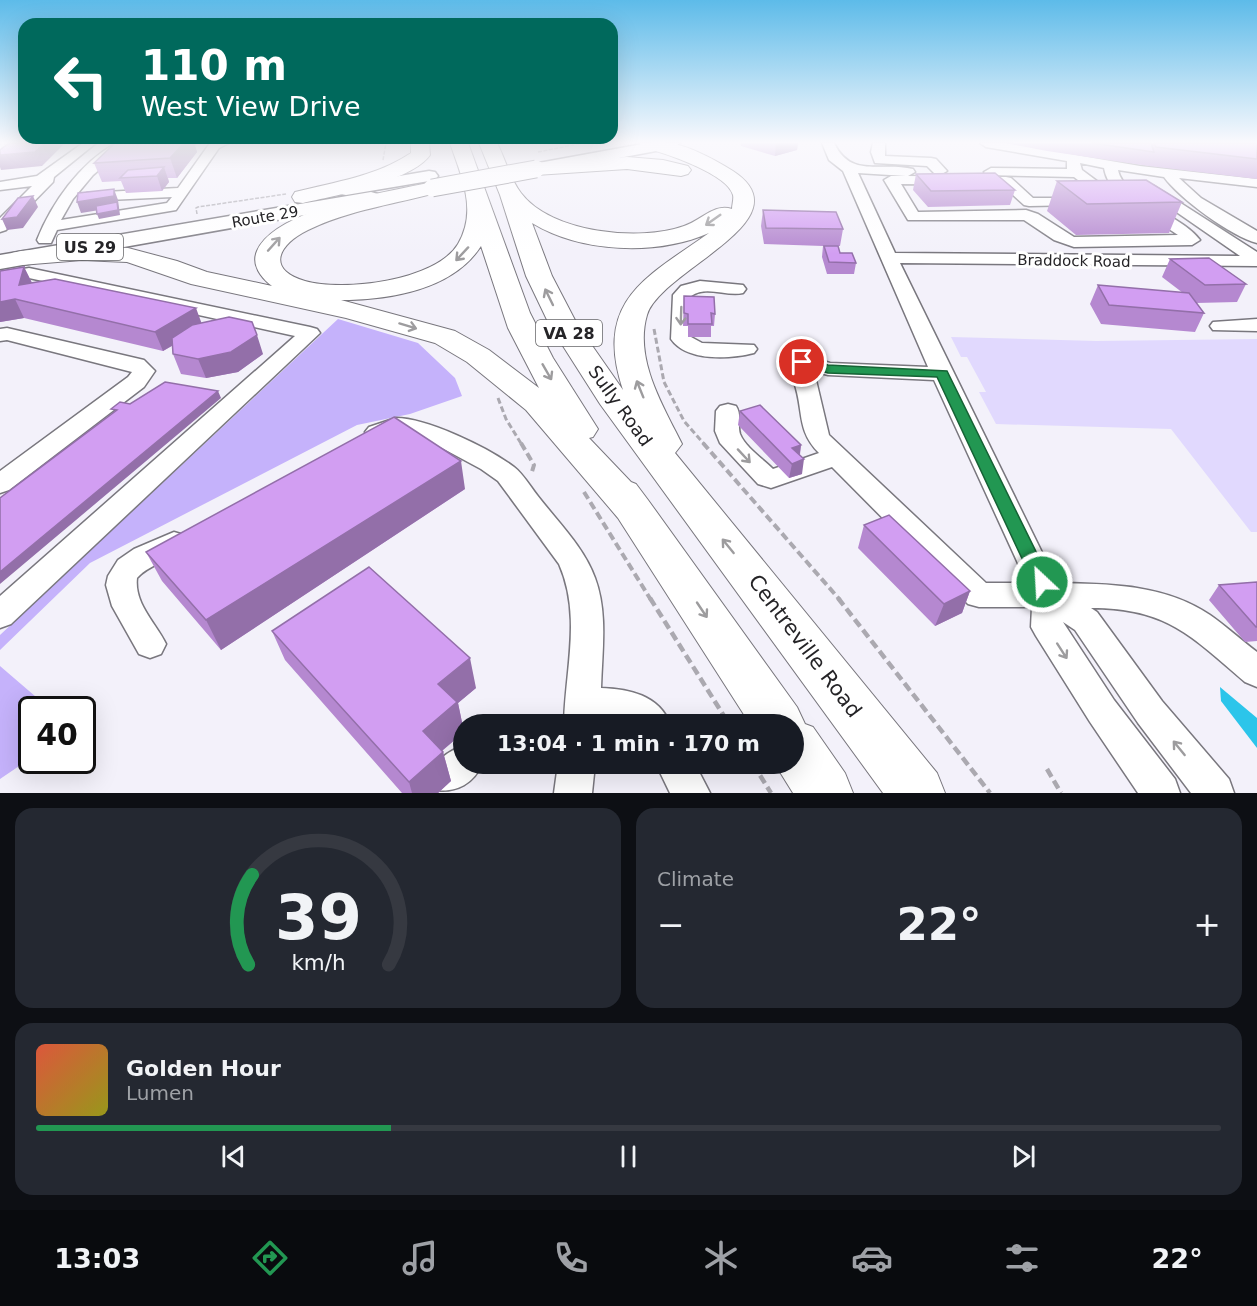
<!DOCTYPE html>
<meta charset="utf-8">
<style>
body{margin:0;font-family:"DejaVu Sans",sans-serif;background:#242831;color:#f1f3f6;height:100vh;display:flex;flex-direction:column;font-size:22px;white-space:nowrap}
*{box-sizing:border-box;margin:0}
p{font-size:20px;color:#9ea1a6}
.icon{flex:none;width:33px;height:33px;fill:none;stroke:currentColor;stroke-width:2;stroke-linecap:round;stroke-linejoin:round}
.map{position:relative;height:793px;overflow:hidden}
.side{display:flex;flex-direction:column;gap:15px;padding:15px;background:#0d0f14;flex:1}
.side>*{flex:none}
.top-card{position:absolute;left:18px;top:18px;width:600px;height:126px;border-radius:18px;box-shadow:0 6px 24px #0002;background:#00695c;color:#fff;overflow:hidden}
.speed{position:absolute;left:18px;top:696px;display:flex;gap:12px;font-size:30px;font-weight:700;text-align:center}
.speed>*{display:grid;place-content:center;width:78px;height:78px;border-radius:50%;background:#171b24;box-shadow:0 6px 24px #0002;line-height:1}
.speed .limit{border:3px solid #111;border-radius:9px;background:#fff;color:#111}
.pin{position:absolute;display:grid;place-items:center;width:51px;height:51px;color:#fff;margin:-26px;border:3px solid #fff;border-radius:50%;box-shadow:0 2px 6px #0007}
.me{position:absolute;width:66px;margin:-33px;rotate:335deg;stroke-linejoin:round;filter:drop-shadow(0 0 4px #0008)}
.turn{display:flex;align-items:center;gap:21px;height:126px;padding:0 24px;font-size:27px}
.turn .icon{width:78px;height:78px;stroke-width:2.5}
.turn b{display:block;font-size:42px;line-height:51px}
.big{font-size:45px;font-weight:800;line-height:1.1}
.side .widget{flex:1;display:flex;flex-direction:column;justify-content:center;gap:9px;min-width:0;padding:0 21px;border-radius:18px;background:#242831}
.side .dial{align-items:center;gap:0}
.dial svg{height:156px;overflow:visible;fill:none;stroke:#363941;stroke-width:7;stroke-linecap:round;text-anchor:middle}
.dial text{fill:#f1f3f6;stroke:none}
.song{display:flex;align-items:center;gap:18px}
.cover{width:72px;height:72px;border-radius:9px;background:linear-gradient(135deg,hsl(10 70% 55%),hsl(60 70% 35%))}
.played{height:6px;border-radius:3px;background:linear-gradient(90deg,#229752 30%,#363941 30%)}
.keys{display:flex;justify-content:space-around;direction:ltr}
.heat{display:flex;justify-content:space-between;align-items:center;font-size:33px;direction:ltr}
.side .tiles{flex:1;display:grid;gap:15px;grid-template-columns:1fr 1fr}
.widget:last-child{grid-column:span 2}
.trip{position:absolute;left:453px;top:714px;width:351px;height:60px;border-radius:30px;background:#171b24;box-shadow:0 6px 24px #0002;font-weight:800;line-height:60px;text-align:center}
.menu{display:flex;height:96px;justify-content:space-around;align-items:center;background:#090b0e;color:#9ea1a6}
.menu .icon{width:42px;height:42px}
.menu .current{color:#229752}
.menu b{font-size:27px;color:#f1f3f6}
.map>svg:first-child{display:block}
.green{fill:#e1d9fe}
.forest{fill:#c5b2fb}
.water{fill:#2cc5ea}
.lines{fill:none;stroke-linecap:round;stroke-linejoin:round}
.minor-casing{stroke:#79777e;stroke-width:3}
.major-casing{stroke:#79777e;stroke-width:3}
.highway-casing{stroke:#79777e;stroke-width:2}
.path-far3{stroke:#aba9b0;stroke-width:1.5;stroke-dasharray:4 1.5;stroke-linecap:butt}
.path-far2{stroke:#aba9b0;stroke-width:3;stroke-dasharray:6 3;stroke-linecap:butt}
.path-far1{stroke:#aba9b0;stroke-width:4;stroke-dasharray:8 4;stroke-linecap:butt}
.path{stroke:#aba9b0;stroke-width:4.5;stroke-dasharray:9 4.5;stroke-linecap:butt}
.minor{fill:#fff;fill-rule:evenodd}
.major{fill:#fff;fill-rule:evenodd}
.highway{fill:#fff;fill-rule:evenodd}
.major-bridge-casing{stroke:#79777e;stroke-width:19;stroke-linecap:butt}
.major-bridge{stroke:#fff;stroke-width:17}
.wall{fill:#b588d0}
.shaded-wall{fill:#936fa9}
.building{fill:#d29ef2;stroke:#936fa9;stroke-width:1.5}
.oneway{stroke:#9d9c9e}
.route{fill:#229752;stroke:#166235;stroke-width:1.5}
.labels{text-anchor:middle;stroke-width:6;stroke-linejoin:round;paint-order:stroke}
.far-street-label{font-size:15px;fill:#252427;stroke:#fff}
.shield{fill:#fff;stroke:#666668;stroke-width:1.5}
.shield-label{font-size:16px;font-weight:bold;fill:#252427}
.street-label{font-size:18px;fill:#252427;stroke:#fff}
.near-street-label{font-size:21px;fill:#252427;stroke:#fff}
</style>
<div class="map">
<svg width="1257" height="793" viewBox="0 0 1257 793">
<rect width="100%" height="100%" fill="#f3f1fa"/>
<!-- green -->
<path class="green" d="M951 337 1096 341 1257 339V532H1251L1171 429 996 424 979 392H986L967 357H961Z"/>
<!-- forest -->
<path class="forest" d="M338 319 418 343 455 378 462 396 410 414 357 425 90 563 0 650V635Z
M0 666 50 709 32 710 31 758 0 779Z"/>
<!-- water -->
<path class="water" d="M1220 687 1257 718V748L1221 701Z"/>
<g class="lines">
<defs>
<path id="minor" d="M83 143H96L54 177 53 182 6 230 0 232V218L32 186 0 190V182L37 176Z
M116 143H130L93 175 73 199 61 220 167 203 172 197 87 201 80 197 87 193 178 188 210 143H229L219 148 176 210 57 230 51 243H39L37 240C52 203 79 164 116 143Z
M822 143H834C851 179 881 161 913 169L915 172 908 176 1006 177 1011 178 1033 198H1084L1086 201 1079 205 1029 206 1024 205 1002 185 901 184 918 212 1026 210 1038 214 1074 237 1178 235C1154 218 1109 200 1104 168L1080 163 1082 170 1117 196 1119 199 1117 202H1107L1074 177 986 175 984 172 991 168 1067 169V161L986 147 980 143H1006L1140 166 1257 179V187L1179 178 1201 198 1257 231V243C1232 237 1179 198 1164 177L1118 170C1124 200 1182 215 1200 240L1192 245 1074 247 1054 240 1024 220H908L884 180 891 176H906L858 173 895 253 1240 256 1149 193 1147 190 1149 187 1154 186 1257 252V266L900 263 1057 583C1109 584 1164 584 1210 615 1226 626 1241 640 1257 652V687L1245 682C1191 636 1167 608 1091 608L1097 612 1162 701 1229 779 1234 793H1191L1138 723 1075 630 1063 622 1114 700 1175 779 1180 793H1138L1090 722 1036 636 1031 627 1032 607H979L968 604 832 467 771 488 758 484 720 443 715 431 716 411 720 406 728 404 736 406C742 415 737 424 740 434 745 447 763 459 773 469L819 453C796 430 804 410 794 382 792 373 784 364 779 357L782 353 789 351 830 363 928 367 843 171 829 160ZM809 370 828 375 934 380 1027 583H986L829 435 816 380Z
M873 143H885V156L931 158 936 159 947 171 940 175 935 174 927 166 875 163 871 152Z
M29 268 310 327 317 329 320 333 11 624 0 628V596L295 336 29 278 0 283V273Z
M700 281 743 285 746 289 743 293C726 297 707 285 691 296V337L702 343 754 345 757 349 754 353C730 359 687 362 671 339L673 295 681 286Z
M1257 319V331L1213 330 1210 326 1213 322Z
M7 328 144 360 155 371 144 387 9 490 0 493V471L128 377 132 372 7 340 0 341V329Z
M396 418C427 418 489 448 514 467 523 474 530 486 537 495 557 521 584 547 595 578 608 613 602 651 601 688 629 689 659 695 670 724H629L622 721 600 719V724H564C565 670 582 616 559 564L498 481 481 469 442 448 405 432 377 439 369 437 365 432 369 427Z
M174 532 184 535 188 542C178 560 151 562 137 578 134 604 156 623 166 644L161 654 150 658 139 654 112 606 106 585 108 576 118 560 134 549Z
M464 745V764H482C474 783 457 793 435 790L429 777C436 760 447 752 464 745Z
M558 764H595L592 793H554Z
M656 764H695L710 793H670Z"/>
<path id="major" d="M648 143H680L672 148 544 172 538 171 536 167 538 163 544 162Z
M429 171 435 172 438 176 435 180 346 195 340 194 337 190 340 186 346 185Z
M371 192 378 194 380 198 378 202 0 269V255Z"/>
<path id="highway" d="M411 143H429L430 155C412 181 334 196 303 203L295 202 292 197 295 192C335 182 377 176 411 153Z
M450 143H468L530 313 553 358 598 429 593 437 589 438 631 482 636 484 648 500 797 707 805 724 813 727 845 773 853 793H793L775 764H794V724H750L618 518 526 410 467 362 435 343 346 318 191 284 127 262 82 260 21 265 12 263 9 258 12 253 21 251 82 246 128 248 177 261 207 272 272 286C261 278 251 265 257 251 276 208 389 192 432 182L439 184 442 188 439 192C396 204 349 210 308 230 279 244 265 269 305 281 343 292 436 281 458 244 478 210 461 176 450 143ZM481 246 508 328 539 388 489 350 455 331 341 300C389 300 453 290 481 246Z
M479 143H497C505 158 510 179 521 193 551 233 640 242 684 226 702 220 714 203 732 209 732 205 734 199 733 195 727 173 662 152 642 147L639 143C649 143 661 141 671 143 692 147 715 160 733 171 808 220 660 270 647 315 634 359 663 406 682 444L675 453 937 773 945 793H883L600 404 549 324 526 276 500 195ZM532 223C581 253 657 256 709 233 647 277 593 300 623 390L577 324 552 276Z
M627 157 663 160 688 166 691 170 688 174 681 176 627 169 536 175 529 173 526 169 529 165 536 163Z"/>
</defs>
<!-- minor casing -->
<use href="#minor" class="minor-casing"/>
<!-- major casing -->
<use href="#major" class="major-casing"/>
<!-- highway casing -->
<use href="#highway" class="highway-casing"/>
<!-- path-far3 -->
<path class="path-far3" d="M538 152 583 143
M383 160 386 143
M197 214 196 208 198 207 286 194"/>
<!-- path-far2 -->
<path class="path-far2" d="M654 329 664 382 684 421 705 445
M498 398 506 419 522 445"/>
<!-- path-far1 -->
<path class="path-far1" d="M521 443 534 465 531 475
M703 443 840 600
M584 492 651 600"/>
<!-- path -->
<path class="path" d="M650 598 729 724
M838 598 990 793
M753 764 771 793
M1047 769 1061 793"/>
<!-- minor -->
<use href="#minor" class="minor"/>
<!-- major -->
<use href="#major" class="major"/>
<!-- highway -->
<use href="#highway" class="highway"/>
<defs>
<path id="major-bridge" d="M432 188 536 169"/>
</defs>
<!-- major-bridge casing -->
<use href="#major-bridge" class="major-bridge-casing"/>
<!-- major-bridge -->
<use href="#major-bridge" class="major-bridge"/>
</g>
<!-- wall -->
<path class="wall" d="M741 143H798L797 150 775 156 741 146Z
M1005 143H1257V179L1149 166 1047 151Z
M195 146 197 152 177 178H168L169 182 162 191 126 193 121 181 102 182 94 163Z
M916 174 1015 190 1010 205 928 207 913 190Z
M1057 181 1182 202 1169 233 1076 235 1047 211Z
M763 210 843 229 840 246H838L840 253 856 263 854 274H827L822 257 823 246 764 244 761 226Z
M1170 259 1246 284 1237 302 1196 303 1204 313 1195 332 1101 324 1090 304 1098 285 1183 293 1162 277Z
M24 267 32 283 202 323 263 354 238 372 206 378 181 374 173 354 172 346 163 351 24 318 0 322V271Z
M684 296 715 314 714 326H711V337H688V326H683Z
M740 411 801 445 800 455 802 474 789 478 738 425Z
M465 489 221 650 162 581 146 552Z
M864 525 970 591 962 613 935 626 858 548Z
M1257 582V641L1245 642 1209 600 1219 585Z
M272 631 476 688 458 703 464 732 442 751 443 752 451 781 438 793H402L285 660Z"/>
<!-- shaded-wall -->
<path class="shaded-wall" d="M45 143H65L42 166 1 170 0 167V155Z
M131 143H197L195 146 197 152 177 178 170 158Z
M776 143H798L797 150 775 156Z
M164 167 169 182 162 191 157 176Z
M114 189 118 200 120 215 99 219 97 214 118 207 81 213 77 202Z
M33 196 38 207 23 228 7 230 2 219Z
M24 267 33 285 28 303 19 285Z
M15 299 24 318 0 322V302Z
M196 308 203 327 163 351 155 332Z
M257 335 263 354 238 372 206 378 198 359Z
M218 391 221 398 0 584V572Z
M801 445 799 459 792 448Z
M804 459 802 474 789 478 792 464Z
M461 461 465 489 221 650 206 620Z
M970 591 962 613 935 626 944 604Z
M470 658 476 688 458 703 464 732 431 760 423 731 438 684Z
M443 752 451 781 438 793H412L409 782Z"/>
<!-- building -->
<path class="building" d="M9 143H45L35 152 0 155V150Z
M115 143H184L170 158 94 163Z
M1092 143H1151L1154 152Z
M1154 143H1257V159L1156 147Z
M164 167 157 176 120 178 128 170Z
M995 173 1015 190 931 191 916 174Z
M1146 180 1182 202 1087 204 1057 181Z
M114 189V196L77 202 78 193Z
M33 196 17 217 2 219 18 198Z
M117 202 118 210 97 214 96 206Z
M763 210 836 212 843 229 766 228Z
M824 246H838L840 253H852L856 263 829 262Z
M1209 258 1246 284 1205 285 1170 259Z
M24 267 19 285 55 279 196 308 155 332 15 299 0 302V271Z
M1098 285 1189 293 1204 313 1109 305Z
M684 296 714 297 715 314 711 313 712 324H688V314L684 313Z
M229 317 252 322 257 335 231 352 198 359 173 354 172 338 192 325Z
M165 382 218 391 0 572V498L117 410 111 409 120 402 130 404Z
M760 405 801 445 792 448 804 459 792 464 740 411Z
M394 417 461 461 206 620 146 552Z
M889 515 970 591 944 604 864 525Z
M369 567 470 658 438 684 457 702 423 731 443 752 409 782 272 631Z
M1257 582V627H1256L1219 585Z"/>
<!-- one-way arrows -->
<defs><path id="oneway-shaft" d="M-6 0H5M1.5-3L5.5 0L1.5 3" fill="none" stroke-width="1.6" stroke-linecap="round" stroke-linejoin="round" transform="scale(1.5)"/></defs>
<g class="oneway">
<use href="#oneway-shaft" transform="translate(713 220) rotate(145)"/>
<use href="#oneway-shaft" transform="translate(274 244) rotate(-48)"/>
<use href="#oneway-shaft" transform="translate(462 254) rotate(133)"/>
<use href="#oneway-shaft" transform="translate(549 297) rotate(-116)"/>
<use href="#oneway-shaft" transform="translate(681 316) rotate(92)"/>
<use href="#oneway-shaft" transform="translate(408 326) rotate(17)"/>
<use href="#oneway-shaft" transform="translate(547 372) rotate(60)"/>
<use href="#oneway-shaft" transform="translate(640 389) rotate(-112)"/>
<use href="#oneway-shaft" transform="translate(744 456) rotate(47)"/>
<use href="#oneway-shaft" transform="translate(728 546) rotate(-129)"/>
<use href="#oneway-shaft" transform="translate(702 610) rotate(56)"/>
<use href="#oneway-shaft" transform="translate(1062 651) rotate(57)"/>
<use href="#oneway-shaft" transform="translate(1179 748) rotate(-129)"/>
</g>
<!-- sky -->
<linearGradient id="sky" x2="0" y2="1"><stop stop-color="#5dbbe9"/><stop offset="0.56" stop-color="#faf9fd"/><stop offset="1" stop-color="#faf9fd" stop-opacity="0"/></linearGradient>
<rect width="1257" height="254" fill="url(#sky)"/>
<!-- route -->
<path class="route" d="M802 358 828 365 947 371 1051 582 1048 587 1042 589 1035 587 1033 582 937 377 828 373 797 364 795 362 797 359Z"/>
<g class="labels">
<!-- far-street labels -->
<g class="far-street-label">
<text transform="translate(265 217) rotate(-10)" y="5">Route 29</text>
<text transform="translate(1074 261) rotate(1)" y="5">Braddock Road</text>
</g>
<!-- shield labels -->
<g class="shield">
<rect x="57" y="234" width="66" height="26" rx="4.5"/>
<rect x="536" y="320" width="66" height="26" rx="4.5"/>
</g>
<g class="shield-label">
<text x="90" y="253">US 29</text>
<text x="569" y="339">VA 28</text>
</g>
<!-- street labels -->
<g class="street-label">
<text transform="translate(620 406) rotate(54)" y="6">Sully Road</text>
</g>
<!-- near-street labels -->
<g class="near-street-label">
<text transform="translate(805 646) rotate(53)" y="7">Centreville Road</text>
</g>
</g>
</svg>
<div class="speed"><div class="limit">40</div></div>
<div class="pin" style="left:802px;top:362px;background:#d93025"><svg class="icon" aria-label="arrive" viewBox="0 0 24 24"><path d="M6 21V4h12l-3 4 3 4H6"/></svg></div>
<svg class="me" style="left:1042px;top:582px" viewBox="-20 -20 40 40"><circle r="17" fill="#229752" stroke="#fff" stroke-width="3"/><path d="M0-11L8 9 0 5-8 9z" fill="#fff"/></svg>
<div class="trip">13:04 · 1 min · 170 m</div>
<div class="top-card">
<div class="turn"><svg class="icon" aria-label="left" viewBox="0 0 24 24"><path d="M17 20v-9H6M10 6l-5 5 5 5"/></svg><div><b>110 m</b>West View Drive</div></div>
</div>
</div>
<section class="side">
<div class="tiles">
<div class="widget dial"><svg viewBox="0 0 100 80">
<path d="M14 69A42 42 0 1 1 86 69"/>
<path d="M14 69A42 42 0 0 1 16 23" stroke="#229752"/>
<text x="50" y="56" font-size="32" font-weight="700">39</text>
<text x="50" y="72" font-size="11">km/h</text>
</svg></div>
<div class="widget"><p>Climate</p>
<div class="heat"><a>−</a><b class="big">22°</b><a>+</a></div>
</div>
<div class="widget">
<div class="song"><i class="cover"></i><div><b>Golden Hour</b><p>Lumen</p></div></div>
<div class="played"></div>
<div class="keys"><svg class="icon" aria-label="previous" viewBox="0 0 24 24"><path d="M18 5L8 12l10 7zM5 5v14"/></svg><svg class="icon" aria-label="pause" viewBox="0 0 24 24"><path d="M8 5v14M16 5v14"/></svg><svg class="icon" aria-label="next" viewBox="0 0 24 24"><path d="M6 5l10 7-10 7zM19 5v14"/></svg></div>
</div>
</div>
</section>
<nav class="menu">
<b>13:03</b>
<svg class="icon current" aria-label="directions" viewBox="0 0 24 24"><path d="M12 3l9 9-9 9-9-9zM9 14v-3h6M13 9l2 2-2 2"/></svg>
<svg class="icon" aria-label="music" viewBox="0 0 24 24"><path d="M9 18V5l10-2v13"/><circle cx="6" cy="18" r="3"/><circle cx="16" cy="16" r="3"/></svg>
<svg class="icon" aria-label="phone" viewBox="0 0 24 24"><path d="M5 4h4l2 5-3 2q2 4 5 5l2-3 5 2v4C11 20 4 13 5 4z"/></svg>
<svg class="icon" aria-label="climate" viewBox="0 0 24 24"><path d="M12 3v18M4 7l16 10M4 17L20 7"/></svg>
<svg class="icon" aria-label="car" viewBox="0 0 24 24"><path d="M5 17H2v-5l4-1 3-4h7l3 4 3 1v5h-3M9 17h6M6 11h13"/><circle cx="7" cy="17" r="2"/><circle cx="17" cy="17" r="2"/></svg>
<svg class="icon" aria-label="filters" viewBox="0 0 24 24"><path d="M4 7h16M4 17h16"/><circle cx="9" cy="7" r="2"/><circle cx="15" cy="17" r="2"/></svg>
<b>22°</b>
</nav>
